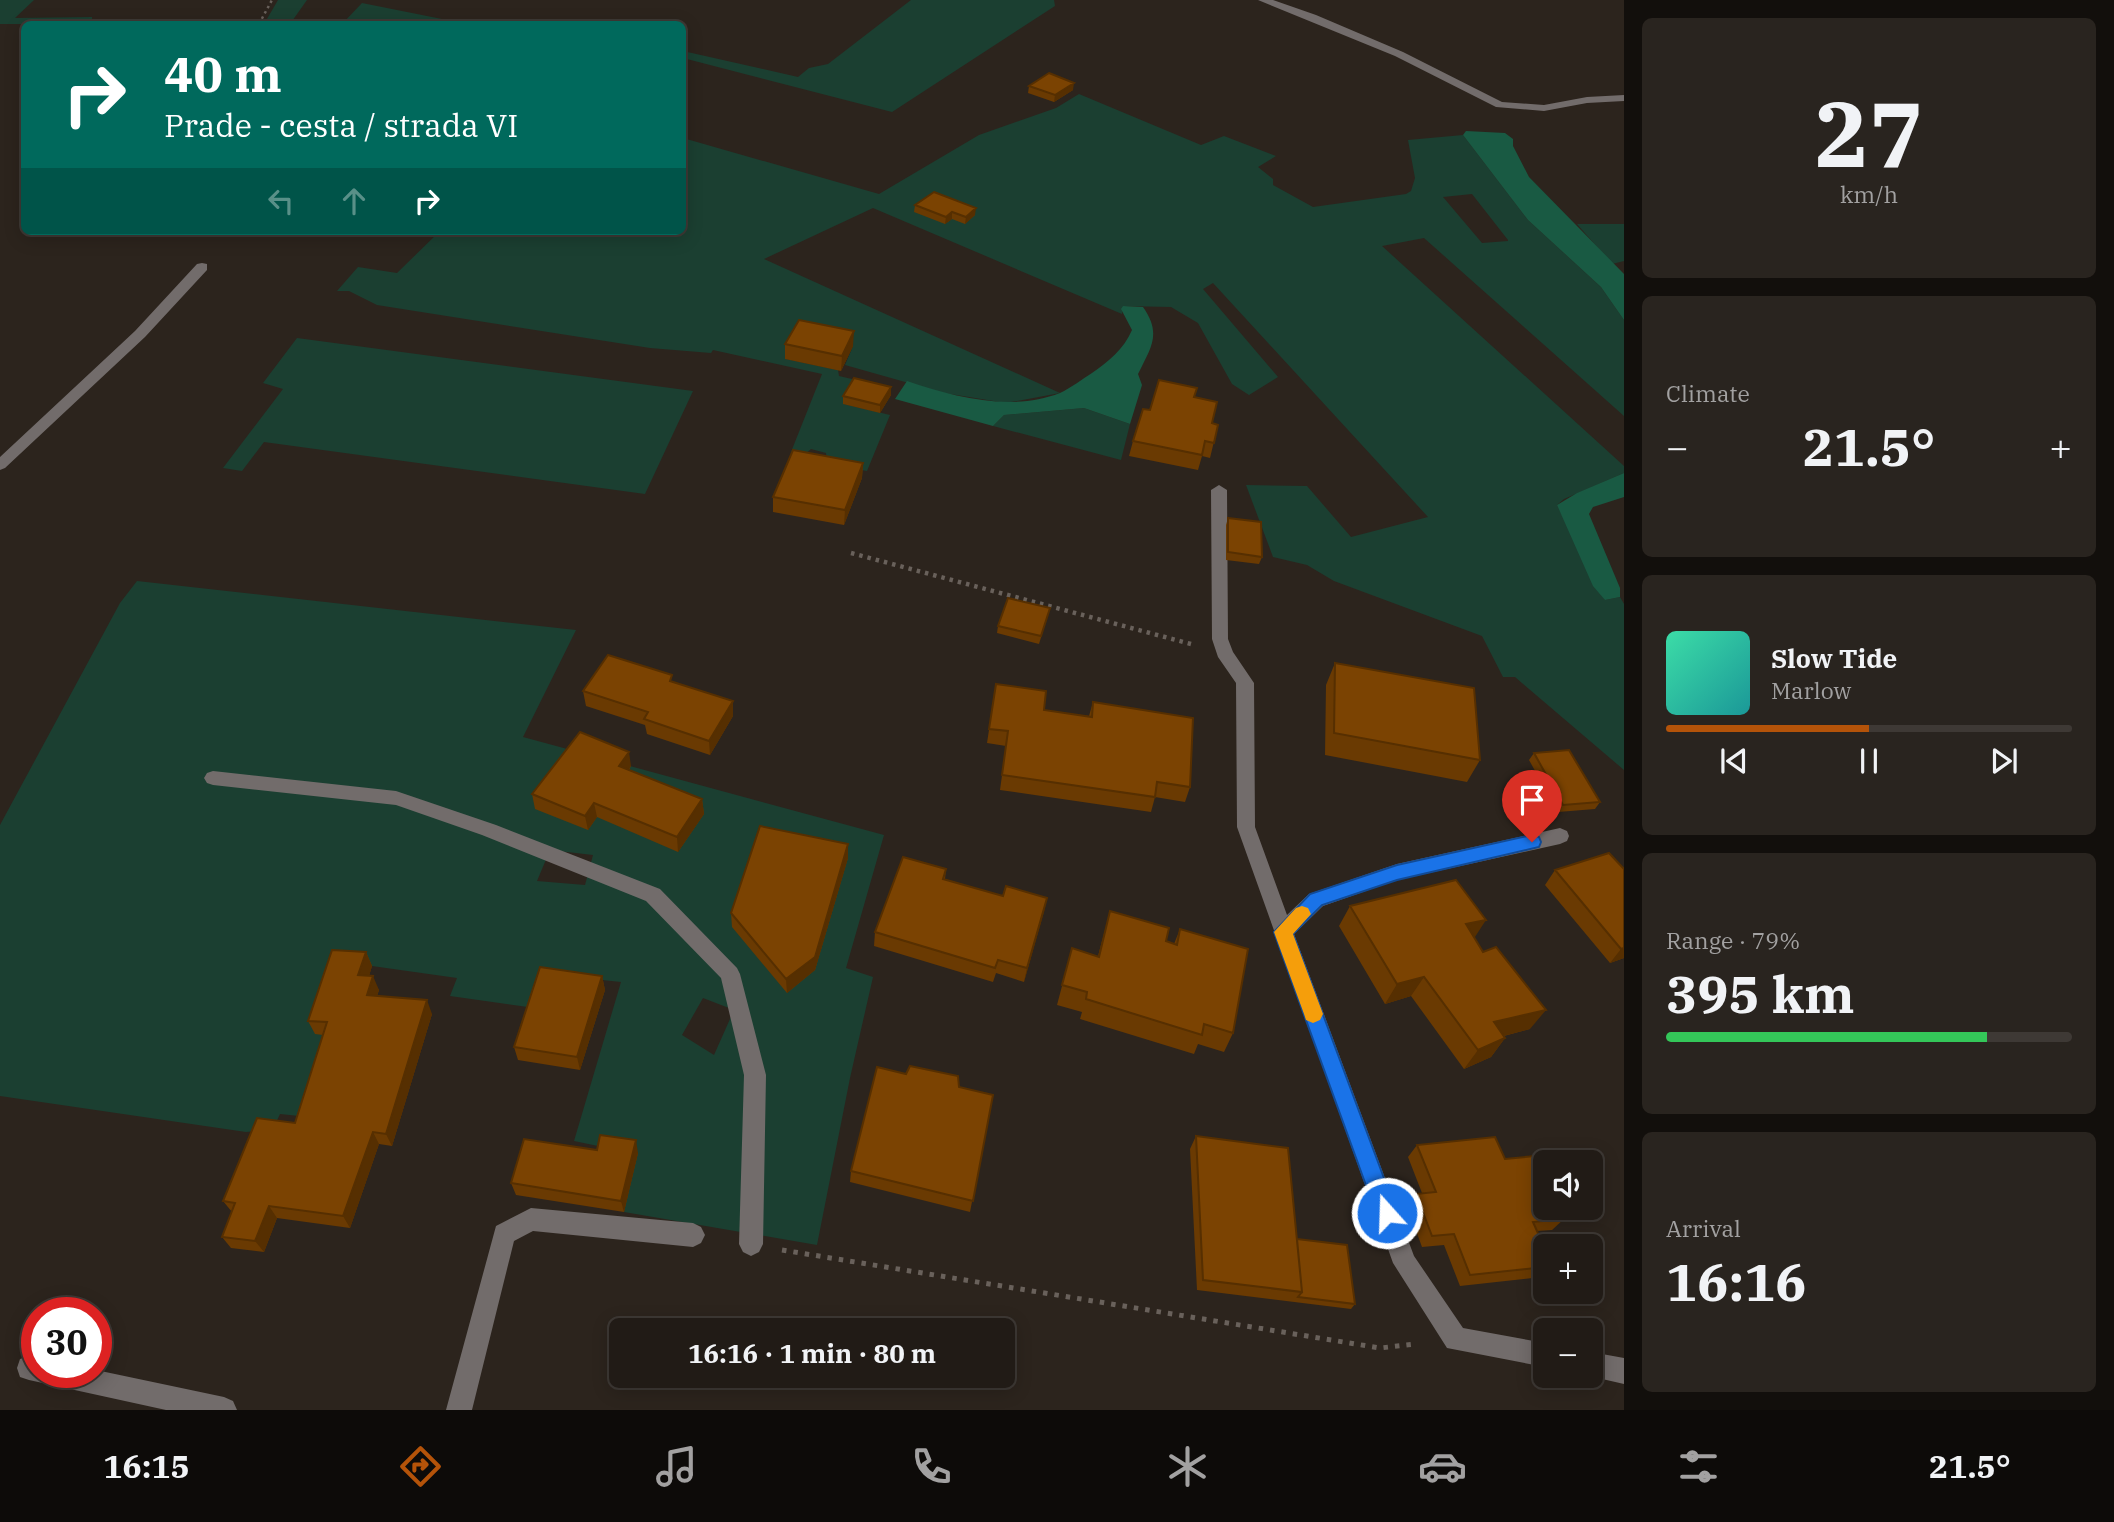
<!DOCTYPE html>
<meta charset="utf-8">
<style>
body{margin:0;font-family:"IBM Plex Serif",serif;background:#29241f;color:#f1f3f6;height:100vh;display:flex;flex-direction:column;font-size:26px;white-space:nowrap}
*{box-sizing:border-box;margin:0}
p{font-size:23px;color:#a2a1a1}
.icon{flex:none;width:38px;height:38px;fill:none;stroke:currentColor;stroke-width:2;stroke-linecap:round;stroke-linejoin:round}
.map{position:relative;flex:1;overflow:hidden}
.panel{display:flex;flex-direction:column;gap:18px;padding:18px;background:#120f0c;width:490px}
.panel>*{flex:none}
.top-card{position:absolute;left:21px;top:21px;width:665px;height:214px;border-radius:10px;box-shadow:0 4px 18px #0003,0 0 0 2px #3e3935;background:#00695c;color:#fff;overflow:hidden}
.tools{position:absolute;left:1533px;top:1150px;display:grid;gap:14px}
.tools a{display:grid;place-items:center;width:70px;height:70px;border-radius:10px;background:#211b16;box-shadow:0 4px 18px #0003,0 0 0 2px #3e3935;font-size:35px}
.speed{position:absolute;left:21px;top:1297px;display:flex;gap:14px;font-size:35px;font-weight:700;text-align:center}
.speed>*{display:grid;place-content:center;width:91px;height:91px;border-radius:50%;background:#211b16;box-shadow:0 4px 18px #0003,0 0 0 2px #3e3935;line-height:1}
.speed .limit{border:10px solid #d22;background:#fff;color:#111}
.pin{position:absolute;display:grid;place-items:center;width:60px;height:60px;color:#fff;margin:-72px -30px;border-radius:50% 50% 50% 0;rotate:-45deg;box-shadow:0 0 7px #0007}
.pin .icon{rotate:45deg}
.me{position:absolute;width:77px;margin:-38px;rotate:340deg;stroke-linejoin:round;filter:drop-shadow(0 0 5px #0008)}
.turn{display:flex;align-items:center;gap:24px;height:147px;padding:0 28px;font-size:32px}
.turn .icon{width:91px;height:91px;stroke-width:2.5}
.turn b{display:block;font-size:49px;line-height:60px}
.lanes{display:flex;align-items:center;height:66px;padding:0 28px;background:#0003;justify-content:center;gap:35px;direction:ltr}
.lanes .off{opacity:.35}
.big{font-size:52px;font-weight:700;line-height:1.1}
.panel .card{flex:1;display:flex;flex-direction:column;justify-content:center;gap:10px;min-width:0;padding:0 24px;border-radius:10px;background:#29241f}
.panel .dial{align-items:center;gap:0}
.dial b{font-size:91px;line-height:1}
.song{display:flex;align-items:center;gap:21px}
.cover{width:84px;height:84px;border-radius:10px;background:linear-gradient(135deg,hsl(160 70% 55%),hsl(180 70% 35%))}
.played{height:7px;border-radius:4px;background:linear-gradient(90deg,#b45309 50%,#3e3935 50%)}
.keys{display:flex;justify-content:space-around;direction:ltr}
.heat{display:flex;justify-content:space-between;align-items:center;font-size:38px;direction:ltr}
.charge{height:10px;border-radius:5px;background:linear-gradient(90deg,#34c759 79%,#3e3935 0)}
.trip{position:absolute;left:609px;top:1318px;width:406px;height:70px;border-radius:10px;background:#211b16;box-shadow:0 4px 18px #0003,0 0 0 2px #3e3935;font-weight:700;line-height:70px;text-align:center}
.tabs{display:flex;height:112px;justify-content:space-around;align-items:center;background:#0d0b09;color:#a2a1a1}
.tabs .icon{width:49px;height:49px}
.tabs .current{color:#b45309}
.tabs b{font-size:32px;color:#f1f3f6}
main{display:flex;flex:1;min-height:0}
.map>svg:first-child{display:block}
.green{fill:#1b3f31;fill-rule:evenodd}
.forest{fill:#195a43}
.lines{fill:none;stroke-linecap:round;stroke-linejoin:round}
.path-far2{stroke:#69615b;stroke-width:2.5;stroke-dasharray:2.5 3.5;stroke-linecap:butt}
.path-far1{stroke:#69615b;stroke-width:4.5;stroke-dasharray:3.5 5;stroke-linecap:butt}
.path{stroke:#69615b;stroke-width:5;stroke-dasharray:4.5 7;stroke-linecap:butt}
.street{fill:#726c6b;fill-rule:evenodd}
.wall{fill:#6a3a02}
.shaded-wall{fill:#562f01}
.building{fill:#7b4302;stroke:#562f01;stroke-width:2}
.route{fill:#1a73e8;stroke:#114b97;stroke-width:2}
.slow{fill:#f59e0b}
</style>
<main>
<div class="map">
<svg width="1624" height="1410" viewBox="0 0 1624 1410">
<rect width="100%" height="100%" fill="#2c241d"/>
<!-- green -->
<path class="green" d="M0 0H34L15 18 92 17V19L76 24H0Z
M278 0H307L290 24H264Z
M911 0H1054L1055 6 892 112 683 58V51L798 77 809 68 828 64Z
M362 3 467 24H342Z
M1079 94 1201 145 1224 136 1276 156 1258 167 1273 179V185L1313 207 1406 194 1411 191 1415 178 1408 140 1463 135 1528 220 1601 287 1624 320V416L1424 238 1382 246 1624 466V473L1564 499 1557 505 1605 600 1620 597 1624 604V770L1515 677H1503L1482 636 1334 581 1307 565 1273 557 1246 485 1307 486 1351 537 1428 517 1213 283 1203 289 1278 377 1249 395 1232 384 1198 323 1171 307 1123 306 1122 314 873 208 764 259 1060 393 1006 403 944 393 845 365 853 346 786 359 838 370 839 376 856 380 844 404 890 415 867 471 827 464 826 453 811 449 804 455 791 452 822 374 713 350 711 353 650 348 377 305 349 291H337L358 267 397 273 440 231H682L683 138 879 194 979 135 1056 108ZM1472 194 1508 240V241L1482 243 1443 197Z
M1577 224H1624V261L1612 264Z
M297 338 693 391 645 494 264 442 242 471 223 468 283 389 263 383Z
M1084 408 1130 424 1121 460 993 426 1004 415Z
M137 581 576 630 523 737 884 835 846 968 873 977 850 1078 817 1245 624 1212 603 1147 574 1141 621 982 555 975 535 1008 450 996 457 978 372 966 316 1033 334 1036 309 1117 280 1114 273 1129 246 1132 0 1096V825L120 603ZM550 850 593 855 585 885 537 881ZM703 998 734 1010 714 1055 682 1035Z"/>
<!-- forest -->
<path class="forest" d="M1466 131 1505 133 1513 139V146L1529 177 1624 274V320L1601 287 1528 220 1463 135Z
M1123 306 1143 307C1162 334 1151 347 1138 374L1142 385 1130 424 1084 408 1004 415 993 426 895 399 907 381C954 397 1011 412 1060 393 1071 388 1082 379 1092 373 1108 362 1124 349 1132 330L1121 309Z
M1624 473V497L1593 507 1589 514 1620 588V597L1605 600 1593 586 1557 505 1577 493Z"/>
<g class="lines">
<!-- path-far2 -->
<path class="path-far2" d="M259 24 272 0"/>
<!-- path-far1 -->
<path class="path-far1" d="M851 553 1191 644"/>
<!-- path -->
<path class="path" d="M782 1250 1380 1348 1416 1344"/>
<!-- street -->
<path class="street" d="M1258 0H1273L1316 15 1403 52 1502 102 1544 105 1587 97 1624 95V101L1587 103 1544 111 1496 107 1395 56Z
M202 263 207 264V270L145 337 5 468 0 470V457L135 331 197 264Z
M1219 485 1227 490 1228 639 1233 652 1254 683 1255 827 1287 915 1309 894 1397 864 1560 828 1567 831 1569 836 1567 841 1560 844 1397 880 1323 906 1294 934 1414 1256 1463 1328 1545 1343V1367L1447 1348 1393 1263 1237 827 1236 683 1218 657 1212 639 1211 490Z
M213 771 396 791 496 825 660 889 737 968 740 974 766 1075 763 1244 759 1252 751 1256 743 1252 739 1244 744 1075 721 978 646 901 482 835 396 805 213 785 207 783 204 778 207 773Z
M531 1208 693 1223 701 1227 705 1235 701 1243 693 1247 533 1231 514 1241 472 1410H446L496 1226Z
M1591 1352 1624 1358V1384L1589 1376Z
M29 1356 37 1358V1372L96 1370 224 1397 233 1401 237 1410H166L29 1380 20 1377 17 1368 20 1359Z"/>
</g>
<!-- wall -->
<path class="wall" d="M1029 86 1073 90 1054 102 1028 93Z
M915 205 975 215 965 224 952 219 945 224 914 212Z
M785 344 853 346 841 371 785 359Z
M891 395 880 413 843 404V396Z
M1195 398 1212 423 1218 425 1210 458 1202 456 1198 470 1129 456 1133 441 1150 410Z
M863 463 862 478 844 525 773 512V497Z
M1228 518 1262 557 1259 564 1226 560V525Z
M1050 608 1039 644 997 633 998 626Z
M1335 663 1480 760 1467 782 1325 755 1326 685Z
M673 682 733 716 710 755 647 734 645 725 586 706 583 691Z
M996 684 1044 710 1089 716 1093 702 1190 787 1185 802 1155 797 1151 812 1000 790 1006 746 987 743Z
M1534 753 1600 802 1595 809 1558 812 1529 760Z
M631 766 629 770 702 799 704 814 678 852 597 817 588 830 535 809 532 794Z
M848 858 815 970 787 993 732 927 731 913Z
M946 869 945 879 1003 896 1047 898 1024 982 996 973 993 982 874 946 875 932Z
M1624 869V958L1610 963 1545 885 1555 870Z
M1350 906 1474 938 1530 1029 1504 1036 1505 1038 1491 1057 1464 1069 1411 996 1385 1004 1339 926Z
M1110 911 1166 941 1174 944 1180 929 1233 1033 1224 1052 1198 1044 1194 1054 1080 1019 1082 1012 1057 1005 1072 948 1098 956Z
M366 952 372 966 369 976 379 990 377 996 432 1014 392 1146 379 1144 350 1228 277 1218 264 1252 231 1248 222 1237 232 1212 223 1201 295 1123 323 1035 315 1034 308 1021Z
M602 976 605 990 580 1070 518 1060 514 1047Z
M906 1074 993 1095 970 1212 850 1182 851 1171Z
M1196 1136 1297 1239 1355 1304 1351 1309 1197 1290 1190 1149Z
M1417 1145 1505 1159 1564 1219 1552 1230 1537 1231 1545 1249V1272L1541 1277 1460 1286 1444 1245 1422 1247 1407 1206 1416 1194 1422 1193 1408 1157Z
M597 1150 638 1153 624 1212 516 1195 511 1183Z"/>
<!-- shaded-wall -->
<path class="shaded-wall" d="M1074 83 1073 90 1054 102 1055 95Z
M976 208 975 215 965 224 966 217Z
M952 212V219L945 224 946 217Z
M854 331 853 346 841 371 842 356Z
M891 387V395L880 413V405Z
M863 463 862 478 844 525 845 510Z
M733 701V716L710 755 709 741Z
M629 752 631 766 621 780 619 766Z
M702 799 704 814 678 852 677 837Z
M594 803 597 817 588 830 585 816Z
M848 844V858L815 970 787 993 786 979Z
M1047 898 1044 912 1024 982 1027 968Z
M1486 920 1473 940 1466 924Z
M1624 948V958L1610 963 1621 949Z
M366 952 372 966 365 989 358 975Z
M373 976 379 990 373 1008 367 995Z
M602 976 605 990 580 1070 577 1057Z
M1424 977 1411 996 1385 1004 1397 984Z
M427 1000 432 1014 392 1146 386 1134Z
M1546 1010 1530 1029 1480 1042 1494 1022Z
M1505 1038 1491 1057 1464 1069 1478 1050Z
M373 1132 379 1144 350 1228 343 1216Z
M636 1140 638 1153 624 1212 621 1201Z
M269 1206 277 1218 264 1252 255 1241Z"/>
<!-- building -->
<path class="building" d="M1049 73 1074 83 1055 95 1029 86Z
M934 192 976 208 966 217 952 212 946 217 915 205Z
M799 320 854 331 842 356 785 344Z
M854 378 891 387 880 405 843 396Z
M1159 380 1197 388 1194 397 1217 402 1212 423 1218 425 1214 443 1205 441 1202 455 1133 441 1143 409 1150 410Z
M793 450 863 463 845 510 773 497Z
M1228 518 1261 522 1262 557 1228 552Z
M1008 598 1050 608 1041 636 998 626Z
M608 655 672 675 670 681 733 701 709 741 644 719 648 712 583 691Z
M1335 663 1474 688 1480 760 1334 733Z
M996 684 1046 691 1044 710 1092 717 1093 702 1193 718 1190 787 1157 782 1155 797 1002 775 1008 731 989 729Z
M580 732 629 752 619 766 702 799 677 837 594 803 585 816 532 794Z
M1569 750 1600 802 1563 805 1534 753Z
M760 826 848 844 815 957 786 979 731 913Z
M1609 853 1624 869V948L1621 949 1555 870Z
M903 857 946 869 943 879 1003 896 1006 886 1047 898 1027 968 998 960 995 968 875 932Z
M1456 880 1486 920 1466 924 1483 952 1496 947 1546 1010 1494 1022 1505 1038 1478 1050 1424 977 1397 984 1350 906Z
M1110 911 1169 928 1166 941 1177 945 1180 929 1248 949 1233 1033 1204 1024 1202 1035 1086 999 1087 992 1062 985 1072 948 1099 957Z
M332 950 366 952 358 975 373 976 367 995 427 1000 386 1134 373 1132 343 1216 269 1206 255 1241 222 1237 235 1203 223 1201 257 1118 295 1123 327 1022 308 1021Z
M540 967 602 976 577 1057 514 1047Z
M910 1066 958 1076 959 1087 993 1095 973 1201 851 1171 877 1067 906 1074Z
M600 1135 636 1140 621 1201 511 1183 524 1139 597 1150Z
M1196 1136 1288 1148 1302 1292 1203 1280Z
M1495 1137 1505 1159 1535 1156 1545 1177V1208H1559L1564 1219 1533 1222 1545 1249V1267L1470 1275 1454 1234 1432 1236 1416 1194 1436 1192 1417 1145Z
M1297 1239 1347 1245 1355 1304 1298 1297 1302 1292Z"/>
<!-- route -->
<path class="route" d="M1532 835 1539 837 1541 842 1539 847 1397 880 1322 905 1293 934 1397 1213 1394 1221 1387 1224 1379 1221 1376 1213 1274 932 1310 894 1397 865Z"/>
<!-- slow -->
<path class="slow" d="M1302 906 1308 908 1311 914 1293 934 1323 1014 1320 1020 1313 1023 1306 1020 1304 1014 1274 932 1296 908Z"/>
</svg>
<div class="tools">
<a><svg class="icon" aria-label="sound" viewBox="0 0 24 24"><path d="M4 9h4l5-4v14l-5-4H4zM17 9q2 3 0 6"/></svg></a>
<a>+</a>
<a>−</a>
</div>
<div class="speed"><div class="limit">30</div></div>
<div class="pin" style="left:1532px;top:842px;background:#d93025"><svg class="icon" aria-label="arrive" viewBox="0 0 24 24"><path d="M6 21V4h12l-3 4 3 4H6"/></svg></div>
<svg class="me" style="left:1387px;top:1213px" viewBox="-20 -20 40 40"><circle r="17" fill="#1a73e8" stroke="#fff" stroke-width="3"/><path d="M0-11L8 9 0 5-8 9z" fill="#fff"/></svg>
<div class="trip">16:16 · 1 min · 80 m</div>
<div class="top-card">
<div class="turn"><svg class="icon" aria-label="right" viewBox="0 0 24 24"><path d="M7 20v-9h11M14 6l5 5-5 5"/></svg><div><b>40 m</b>Prade - cesta / strada VI</div></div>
<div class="lanes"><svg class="icon off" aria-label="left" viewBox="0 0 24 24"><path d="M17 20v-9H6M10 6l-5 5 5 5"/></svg><svg class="icon off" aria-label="ahead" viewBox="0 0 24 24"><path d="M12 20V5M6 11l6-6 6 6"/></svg><svg class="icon" aria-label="right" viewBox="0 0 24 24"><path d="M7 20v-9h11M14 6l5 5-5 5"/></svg></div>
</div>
</div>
<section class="panel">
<div class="card dial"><b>27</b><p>km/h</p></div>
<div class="card"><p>Climate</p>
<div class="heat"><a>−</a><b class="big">21.5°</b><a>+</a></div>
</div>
<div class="card">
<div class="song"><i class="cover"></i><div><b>Slow Tide</b><p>Marlow</p></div></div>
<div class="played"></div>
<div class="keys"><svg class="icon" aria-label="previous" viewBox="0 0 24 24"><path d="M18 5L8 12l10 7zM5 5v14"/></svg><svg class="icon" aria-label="pause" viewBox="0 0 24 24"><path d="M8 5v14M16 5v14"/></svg><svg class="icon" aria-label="next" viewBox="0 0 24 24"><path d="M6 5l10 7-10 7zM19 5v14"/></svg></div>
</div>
<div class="card"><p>Range · 79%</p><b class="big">395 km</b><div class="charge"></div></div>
<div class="card"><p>Arrival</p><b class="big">16:16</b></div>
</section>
</main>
<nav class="tabs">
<b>16:15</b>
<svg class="icon current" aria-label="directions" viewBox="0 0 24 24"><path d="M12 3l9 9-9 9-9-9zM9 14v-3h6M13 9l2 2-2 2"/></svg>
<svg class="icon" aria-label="music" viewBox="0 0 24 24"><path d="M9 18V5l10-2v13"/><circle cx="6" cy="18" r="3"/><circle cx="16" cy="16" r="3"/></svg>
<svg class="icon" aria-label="phone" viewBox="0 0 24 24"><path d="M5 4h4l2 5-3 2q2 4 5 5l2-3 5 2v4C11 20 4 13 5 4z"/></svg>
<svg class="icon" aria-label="climate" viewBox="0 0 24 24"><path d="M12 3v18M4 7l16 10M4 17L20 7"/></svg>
<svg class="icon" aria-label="car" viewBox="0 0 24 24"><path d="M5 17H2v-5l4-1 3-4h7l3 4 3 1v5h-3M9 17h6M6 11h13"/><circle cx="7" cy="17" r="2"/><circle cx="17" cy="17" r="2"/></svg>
<svg class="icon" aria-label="filters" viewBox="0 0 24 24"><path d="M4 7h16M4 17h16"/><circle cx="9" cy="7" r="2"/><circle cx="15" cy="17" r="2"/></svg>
<b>21.5°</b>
</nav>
